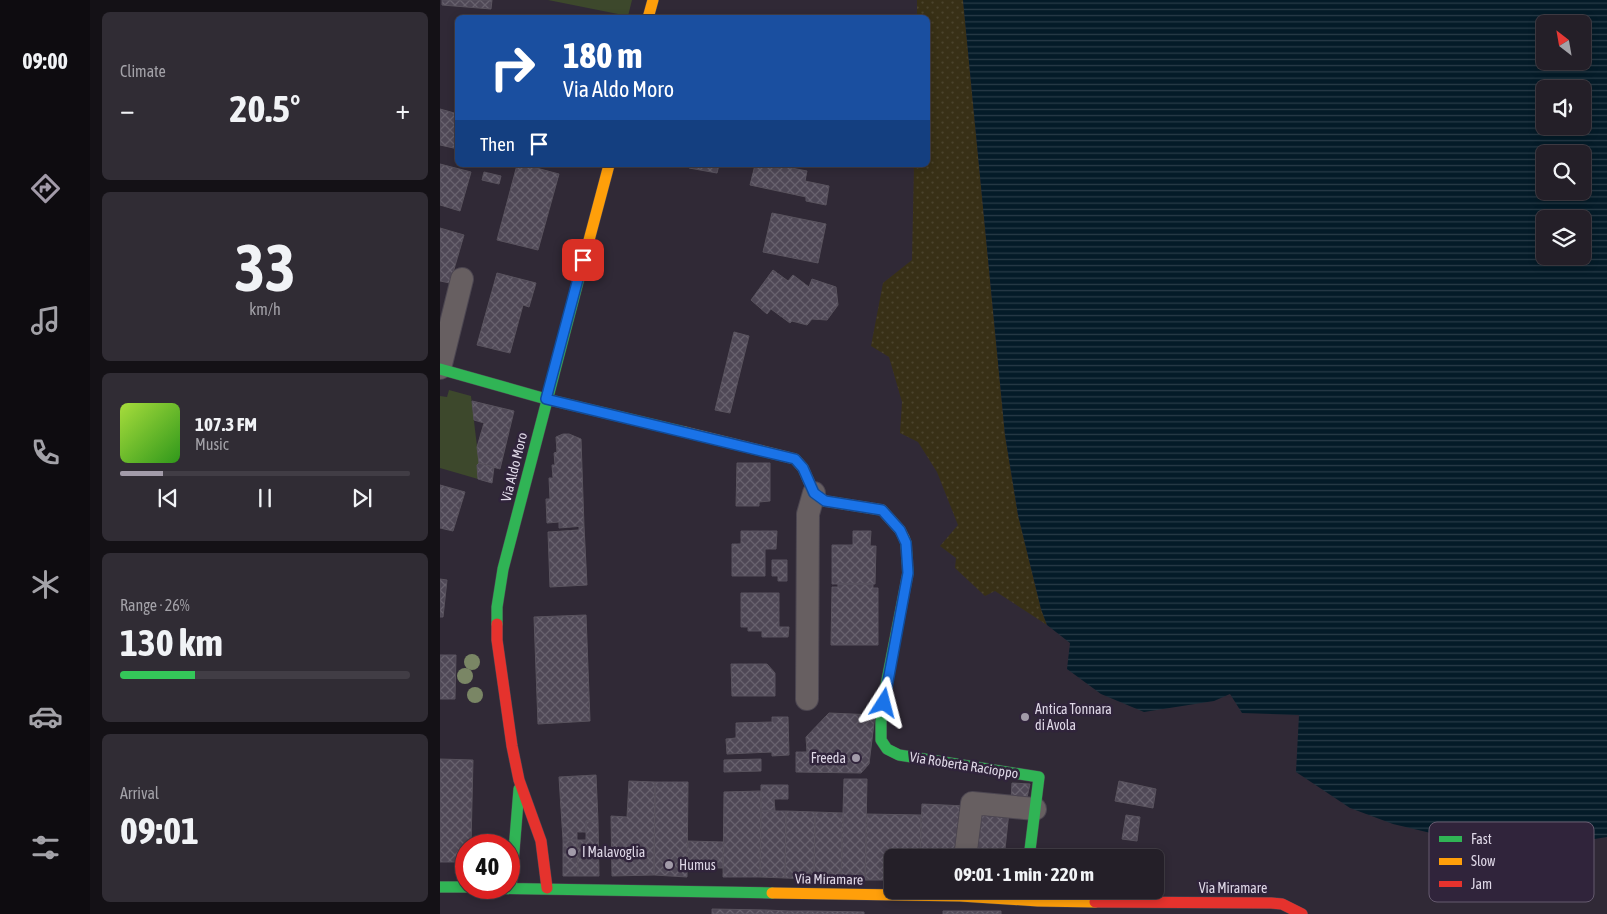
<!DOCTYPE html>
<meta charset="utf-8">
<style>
body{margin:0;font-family:"Asap Condensed",sans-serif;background:#302c34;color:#f1f3f6;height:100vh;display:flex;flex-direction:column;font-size:19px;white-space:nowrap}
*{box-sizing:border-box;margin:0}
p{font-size:16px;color:#a3a2a8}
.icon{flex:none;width:28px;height:28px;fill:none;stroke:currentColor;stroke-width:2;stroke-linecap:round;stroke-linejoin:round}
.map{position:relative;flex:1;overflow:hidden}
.sheet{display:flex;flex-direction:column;gap:12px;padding:12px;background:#141116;width:350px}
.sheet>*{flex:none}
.top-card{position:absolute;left:15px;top:15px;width:475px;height:152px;border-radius:8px;box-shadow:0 2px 8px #0003,0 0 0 1px #413d45;background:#1a4fa0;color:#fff;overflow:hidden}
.needle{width:32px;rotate:329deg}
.buttons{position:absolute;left:1096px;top:15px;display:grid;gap:10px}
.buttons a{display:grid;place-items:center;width:55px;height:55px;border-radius:8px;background:#241f28;box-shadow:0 2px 8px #0003,0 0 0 1px #413d45;font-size:25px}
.speed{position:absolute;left:15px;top:834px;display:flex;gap:10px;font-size:25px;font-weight:700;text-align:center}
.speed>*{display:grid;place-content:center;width:65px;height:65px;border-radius:50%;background:#241f28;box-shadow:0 2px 8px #0003,0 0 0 1px #413d45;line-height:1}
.speed .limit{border:8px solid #d22;background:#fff;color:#111}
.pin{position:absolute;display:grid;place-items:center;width:42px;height:42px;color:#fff;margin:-21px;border-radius:10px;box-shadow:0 2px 8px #0006}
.me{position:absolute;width:55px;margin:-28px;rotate:9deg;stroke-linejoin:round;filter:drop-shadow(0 0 4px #0008)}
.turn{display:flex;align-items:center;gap:18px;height:105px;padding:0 25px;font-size:22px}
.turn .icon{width:65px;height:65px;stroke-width:2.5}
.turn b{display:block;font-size:35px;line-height:42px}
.then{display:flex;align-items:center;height:48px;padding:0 25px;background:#0003;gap:10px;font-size:19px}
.big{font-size:38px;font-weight:700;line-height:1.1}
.sheet .widget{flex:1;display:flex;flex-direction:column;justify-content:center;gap:8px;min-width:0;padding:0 18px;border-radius:8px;background:#302c34}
.sheet .dial{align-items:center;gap:0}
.dial b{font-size:65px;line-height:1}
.song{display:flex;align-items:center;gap:15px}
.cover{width:60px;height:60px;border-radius:8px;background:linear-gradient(135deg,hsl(80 70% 55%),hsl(110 70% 35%))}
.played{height:5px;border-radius:2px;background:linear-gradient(90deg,#a29ba9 15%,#413d45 15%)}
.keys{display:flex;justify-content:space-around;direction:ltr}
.heat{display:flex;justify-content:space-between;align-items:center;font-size:28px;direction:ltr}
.charge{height:8px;border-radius:4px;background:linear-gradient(90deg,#34c759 26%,#413d45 0)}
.trip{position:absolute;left:444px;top:849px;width:280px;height:50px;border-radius:8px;background:#241f28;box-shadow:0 2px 8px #0003,0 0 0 1px #413d45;font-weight:700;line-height:50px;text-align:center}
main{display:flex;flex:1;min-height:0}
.tab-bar{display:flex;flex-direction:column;width:90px;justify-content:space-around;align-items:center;background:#0e0c10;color:#a3a2a8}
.tab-bar .icon{width:35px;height:35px}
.tab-bar .selected{color:#a29ba9}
.tab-bar b{font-size:22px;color:#f1f3f6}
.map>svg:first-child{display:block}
.grass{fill:#3d482c}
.sand{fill:url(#sand-dots)}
.water{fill:url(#water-rules);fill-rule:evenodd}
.building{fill:url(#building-cross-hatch);stroke:#59535e}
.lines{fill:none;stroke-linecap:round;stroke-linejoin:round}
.street-casing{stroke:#4c4651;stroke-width:24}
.fast-casing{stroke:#4c4651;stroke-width:12}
.slow-casing{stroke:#4c4651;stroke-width:12}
.jam-casing{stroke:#4c4651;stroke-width:12}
.street{stroke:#675f61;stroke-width:22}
.fast{stroke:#30b455;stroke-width:11}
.slow{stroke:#ff9f0a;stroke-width:11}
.jam{stroke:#e5322d;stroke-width:11}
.tree{fill:#7a8665}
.route-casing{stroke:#114b97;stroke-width:12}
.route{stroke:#1a73e8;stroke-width:9}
.poi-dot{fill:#a29ba9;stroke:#30243b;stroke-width:2}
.labels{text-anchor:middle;stroke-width:5;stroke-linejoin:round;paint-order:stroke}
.street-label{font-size:14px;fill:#dfd8e7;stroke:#30243b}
.poi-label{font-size:14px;fill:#dfd8e7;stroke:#30243b;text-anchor:start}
.key{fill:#30243b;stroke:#655a6f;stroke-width:1}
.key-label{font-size:14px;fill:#dfd8e7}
</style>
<main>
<nav class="tab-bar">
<b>09:00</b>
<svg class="icon selected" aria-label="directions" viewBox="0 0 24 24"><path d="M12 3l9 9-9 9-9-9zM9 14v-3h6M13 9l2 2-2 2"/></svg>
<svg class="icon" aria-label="music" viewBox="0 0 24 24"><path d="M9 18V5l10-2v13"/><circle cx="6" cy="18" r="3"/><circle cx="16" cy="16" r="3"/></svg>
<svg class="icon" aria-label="phone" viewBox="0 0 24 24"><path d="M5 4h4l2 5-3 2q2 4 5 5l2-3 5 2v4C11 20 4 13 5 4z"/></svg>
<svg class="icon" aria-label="climate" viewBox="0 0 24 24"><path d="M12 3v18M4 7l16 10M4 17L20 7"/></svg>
<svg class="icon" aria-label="car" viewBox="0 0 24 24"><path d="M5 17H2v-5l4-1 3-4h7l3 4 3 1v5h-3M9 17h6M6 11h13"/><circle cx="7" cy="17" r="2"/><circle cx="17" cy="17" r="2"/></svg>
<svg class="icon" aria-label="filters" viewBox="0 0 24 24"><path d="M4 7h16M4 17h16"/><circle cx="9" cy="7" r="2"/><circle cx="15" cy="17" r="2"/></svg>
</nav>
<section class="sheet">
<div class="widget"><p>Climate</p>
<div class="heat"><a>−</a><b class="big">20.5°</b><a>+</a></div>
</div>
<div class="widget dial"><b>33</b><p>km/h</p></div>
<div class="widget">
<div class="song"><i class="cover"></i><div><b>107.3 FM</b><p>Music</p></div></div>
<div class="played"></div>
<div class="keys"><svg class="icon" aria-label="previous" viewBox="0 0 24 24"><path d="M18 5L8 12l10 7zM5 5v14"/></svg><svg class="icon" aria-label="pause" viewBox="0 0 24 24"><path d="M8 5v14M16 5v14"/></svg><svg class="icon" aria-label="next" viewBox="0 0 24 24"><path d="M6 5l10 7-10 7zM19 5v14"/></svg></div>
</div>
<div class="widget"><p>Range · 26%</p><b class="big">130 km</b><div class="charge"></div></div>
<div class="widget"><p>Arrival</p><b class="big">09:01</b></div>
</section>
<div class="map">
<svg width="1167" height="914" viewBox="0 0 1167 914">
<defs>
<pattern id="sand-dots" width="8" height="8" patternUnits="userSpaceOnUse" patternTransform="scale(1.25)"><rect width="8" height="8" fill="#383016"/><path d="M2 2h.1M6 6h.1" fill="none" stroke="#4b442d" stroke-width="1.8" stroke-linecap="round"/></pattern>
<pattern id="water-rules" width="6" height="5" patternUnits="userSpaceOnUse" patternTransform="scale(1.25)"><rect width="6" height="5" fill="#041b28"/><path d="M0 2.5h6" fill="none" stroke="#283b47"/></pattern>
<pattern id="building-cross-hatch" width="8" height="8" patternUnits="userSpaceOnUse" patternTransform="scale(1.25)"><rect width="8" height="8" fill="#4f4856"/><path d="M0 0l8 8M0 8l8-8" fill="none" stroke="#68626e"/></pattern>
</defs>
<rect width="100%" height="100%" fill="#302936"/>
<!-- grass -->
<path class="grass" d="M108 0H192L188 16Z
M9 390 31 396 39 463 37 465 38 479 0 468V396L7 397Z"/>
<!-- sand -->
<path class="sand" d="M477 0H523L565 435 578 515 601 609 607 625 555 591 545 596 515 568 516 558 500 546 518 525 497 472 478 442 460 433 462 402 449 357 431 346 443 283 472 260 474 165H488V18L477 17Z"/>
<!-- water -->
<path class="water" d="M523 0H1167V837L1117 845 1083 855 953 824 910 808 856 772 859 715 802 713 790 694 774 701 704 712 661 694 627 669 630 643 607 625 601 609 578 515 565 435ZM1105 24H1142V61H1105ZM1105 89H1142V126H1105ZM1105 154H1142V191H1105ZM1105 219H1142V256H1105Z"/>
<!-- building -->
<path class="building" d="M2 0H52L51 9 2 5Z
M0 109 18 114V149L0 145Z
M0 164 31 172 20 211 0 205Z
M77 165H85L119 174 98 250 57 240Z
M249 165H279L277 173 249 168Z
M315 165H323L340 169 341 166 367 171 365 181 389 186 386 205 366 201V197L310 185Z
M44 172 61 176 59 184 42 180Z
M332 213 386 224 378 263 323 252Z
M0 228 24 235 10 283 0 281Z
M333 270 348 281 353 275 369 287 372 279 396 287 398 305 387 320 372 319 367 325 352 321 350 323 331 309 327 314 311 300Z
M57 273 96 283 89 307 83 305 70 353 37 345Z
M294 332 309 336 290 413 275 410Z
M32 401 74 411 60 469 39 463 37 447 44 423 34 420Z
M123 434H129L141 439 144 526 119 528V522L107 523 106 499H110L109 478H113L112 465H115L114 453 117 452 116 437Z
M39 463 54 467 52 483 38 479 37 465Z
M297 463H330V501L319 502V506H296Z
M0 485 25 492 13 531 0 528Z
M144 526 147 585 110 587 108 532 139 530V527Z
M301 531H337L336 549H325V576H292V544H301Z
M413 531H431L430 546H436L435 584H392V545H413Z
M332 560H347V581H338V576H332Z
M0 579 7 580 3 617H0Z
M398 584H433V588H438V645H391L392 587H398Z
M301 593H339V627H349L348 637H322V631H308V627H301Z
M146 615 150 721 98 724 94 617Z
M0 655H16L15 699H0Z
M291 664H327L335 673V696H292Z
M389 713 435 715 429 764 421 773 356 772V752H367L366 737Z
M332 717H348L349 755 332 756V752L287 754 286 739 296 738V723L332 722Z
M0 759 33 760 31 845H26V862H0Z
M321 759V771L284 772V760Z
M156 775 158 821H146V832H137V840H123L119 777Z
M404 779H427L425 880 401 879Z
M189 781 215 782 214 875 172 876 171 816 187 817Z
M679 781 716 789 713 808 675 801Z
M215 782H248L247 877 214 875Z
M572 783 590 784 586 802 571 801Z
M321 785H348V799H334L335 811H321Z
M321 791 320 877H283L284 792Z
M482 804 526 806 520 858H480Z
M536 809 569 812 564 858H530Z
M321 811H346L345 878 320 877Z
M346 811 375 812 374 879 345 878Z
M375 812 403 813 401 879H374Z
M427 814 481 815 480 858H452V880H425Z
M686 815 700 817 697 841 682 839Z
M146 821H158L159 876H138L137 840H146Z
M123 840H137L138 876H123Z
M248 841 284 842 283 868 247 867Z
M272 909 326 910V914H272Z
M326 910 349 911V914H326Z
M349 911H371V914H349Z
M371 911 424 912V914H371Z
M503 911H561V914H503Z"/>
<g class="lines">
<defs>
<path id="street" d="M0 368 22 279
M367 699 368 514 374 493
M525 858 532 803 595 809"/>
<path id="fast" d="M0 369 106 399 245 432
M464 538 466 543 468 573 446 685 441 721V740L447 749 459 755 599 777 589 858
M57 624V607L63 569 144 259
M0 887H26
M32 888 332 893
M71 888 79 789"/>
<path id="slow" d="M208 18 213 0
M144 259 169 165
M245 432 355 459 363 468 374 493 385 501 442 510 460 530 464 538
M332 893 520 896 598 901 655 902"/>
<path id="jam" d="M57 624V640L72 746 79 780 101 841 107 888
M655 902 831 903 842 904 862 914"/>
</defs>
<!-- street casing -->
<use href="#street" class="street-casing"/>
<!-- fast casing -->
<use href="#fast" class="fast-casing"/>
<!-- slow casing -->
<use href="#slow" class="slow-casing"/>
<!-- jam casing -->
<use href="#jam" class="jam-casing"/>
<!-- street -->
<use href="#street" class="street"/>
<!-- fast -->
<use href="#fast" class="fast"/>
<!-- slow -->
<use href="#slow" class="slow"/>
<!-- jam -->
<use href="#jam" class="jam"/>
</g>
<!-- trees -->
<g class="tree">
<circle cx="32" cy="662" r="8"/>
<circle cx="25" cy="676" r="8"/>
<circle cx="35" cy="695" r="8"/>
</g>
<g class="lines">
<defs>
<path id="route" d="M143 260 106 399 355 459 363 468 374 493 385 501 442 510 460 530 466 543 468 573 444 703"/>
</defs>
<!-- route casing -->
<use href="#route" class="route-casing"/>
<!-- route -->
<use href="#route" class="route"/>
</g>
<!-- markers -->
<g class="poi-dot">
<circle cx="585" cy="717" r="5"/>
<circle cx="416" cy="758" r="5"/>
<circle cx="132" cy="852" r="5"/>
<circle cx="229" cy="865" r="5"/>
</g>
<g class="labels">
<!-- street labels -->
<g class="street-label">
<text transform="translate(74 467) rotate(-76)" y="5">Via Aldo Moro</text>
<text transform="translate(524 765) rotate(9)" y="5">Via Roberta Racioppo</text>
<text transform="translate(389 879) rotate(1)" y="5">Via Miramare</text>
<text x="793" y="893">Via Miramare</text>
</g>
<!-- poi labels -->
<g class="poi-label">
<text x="595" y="714">Antica Tonnara<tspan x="595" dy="16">di Avola</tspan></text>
<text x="406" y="763" text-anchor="end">Freeda</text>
<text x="142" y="857">I Malavoglia</text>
<text x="239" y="870">Humus</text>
</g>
</g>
<!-- legend -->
<rect x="989" y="822" width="165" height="80" rx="8" class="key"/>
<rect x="999" y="836" width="23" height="6" fill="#30b455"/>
<rect x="999" y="858" width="23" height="7" fill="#ff9f0a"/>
<rect x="999" y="881" width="23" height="6" fill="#e5322d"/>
<g class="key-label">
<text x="1031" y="844">Fast</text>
<text x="1031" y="866">Slow</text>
<text x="1031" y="889">Jam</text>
</g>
</svg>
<div class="buttons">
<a><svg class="needle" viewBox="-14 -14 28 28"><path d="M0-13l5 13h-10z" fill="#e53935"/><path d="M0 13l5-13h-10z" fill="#a3a2a8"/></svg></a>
<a><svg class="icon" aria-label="sound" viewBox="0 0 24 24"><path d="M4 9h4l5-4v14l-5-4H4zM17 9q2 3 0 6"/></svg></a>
<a><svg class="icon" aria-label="search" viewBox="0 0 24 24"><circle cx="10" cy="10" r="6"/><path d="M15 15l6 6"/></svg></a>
<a><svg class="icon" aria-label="layers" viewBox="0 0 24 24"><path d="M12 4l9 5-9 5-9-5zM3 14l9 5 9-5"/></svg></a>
</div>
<div class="speed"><div class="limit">40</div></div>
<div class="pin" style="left:143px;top:260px;background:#d93025"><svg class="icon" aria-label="arrive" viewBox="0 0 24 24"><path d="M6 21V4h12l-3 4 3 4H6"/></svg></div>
<svg class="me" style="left:444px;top:703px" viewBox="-20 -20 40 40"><path d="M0-17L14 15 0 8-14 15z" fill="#1a73e8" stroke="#fff" stroke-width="4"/></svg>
<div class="trip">09:01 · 1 min · 220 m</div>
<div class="top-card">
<div class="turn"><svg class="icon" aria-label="right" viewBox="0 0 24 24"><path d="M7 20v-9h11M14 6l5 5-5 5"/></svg><div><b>180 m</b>Via Aldo Moro</div></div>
<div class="then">Then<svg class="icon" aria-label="arrive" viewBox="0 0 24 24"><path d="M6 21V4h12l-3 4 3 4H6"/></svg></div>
</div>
</div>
</main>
